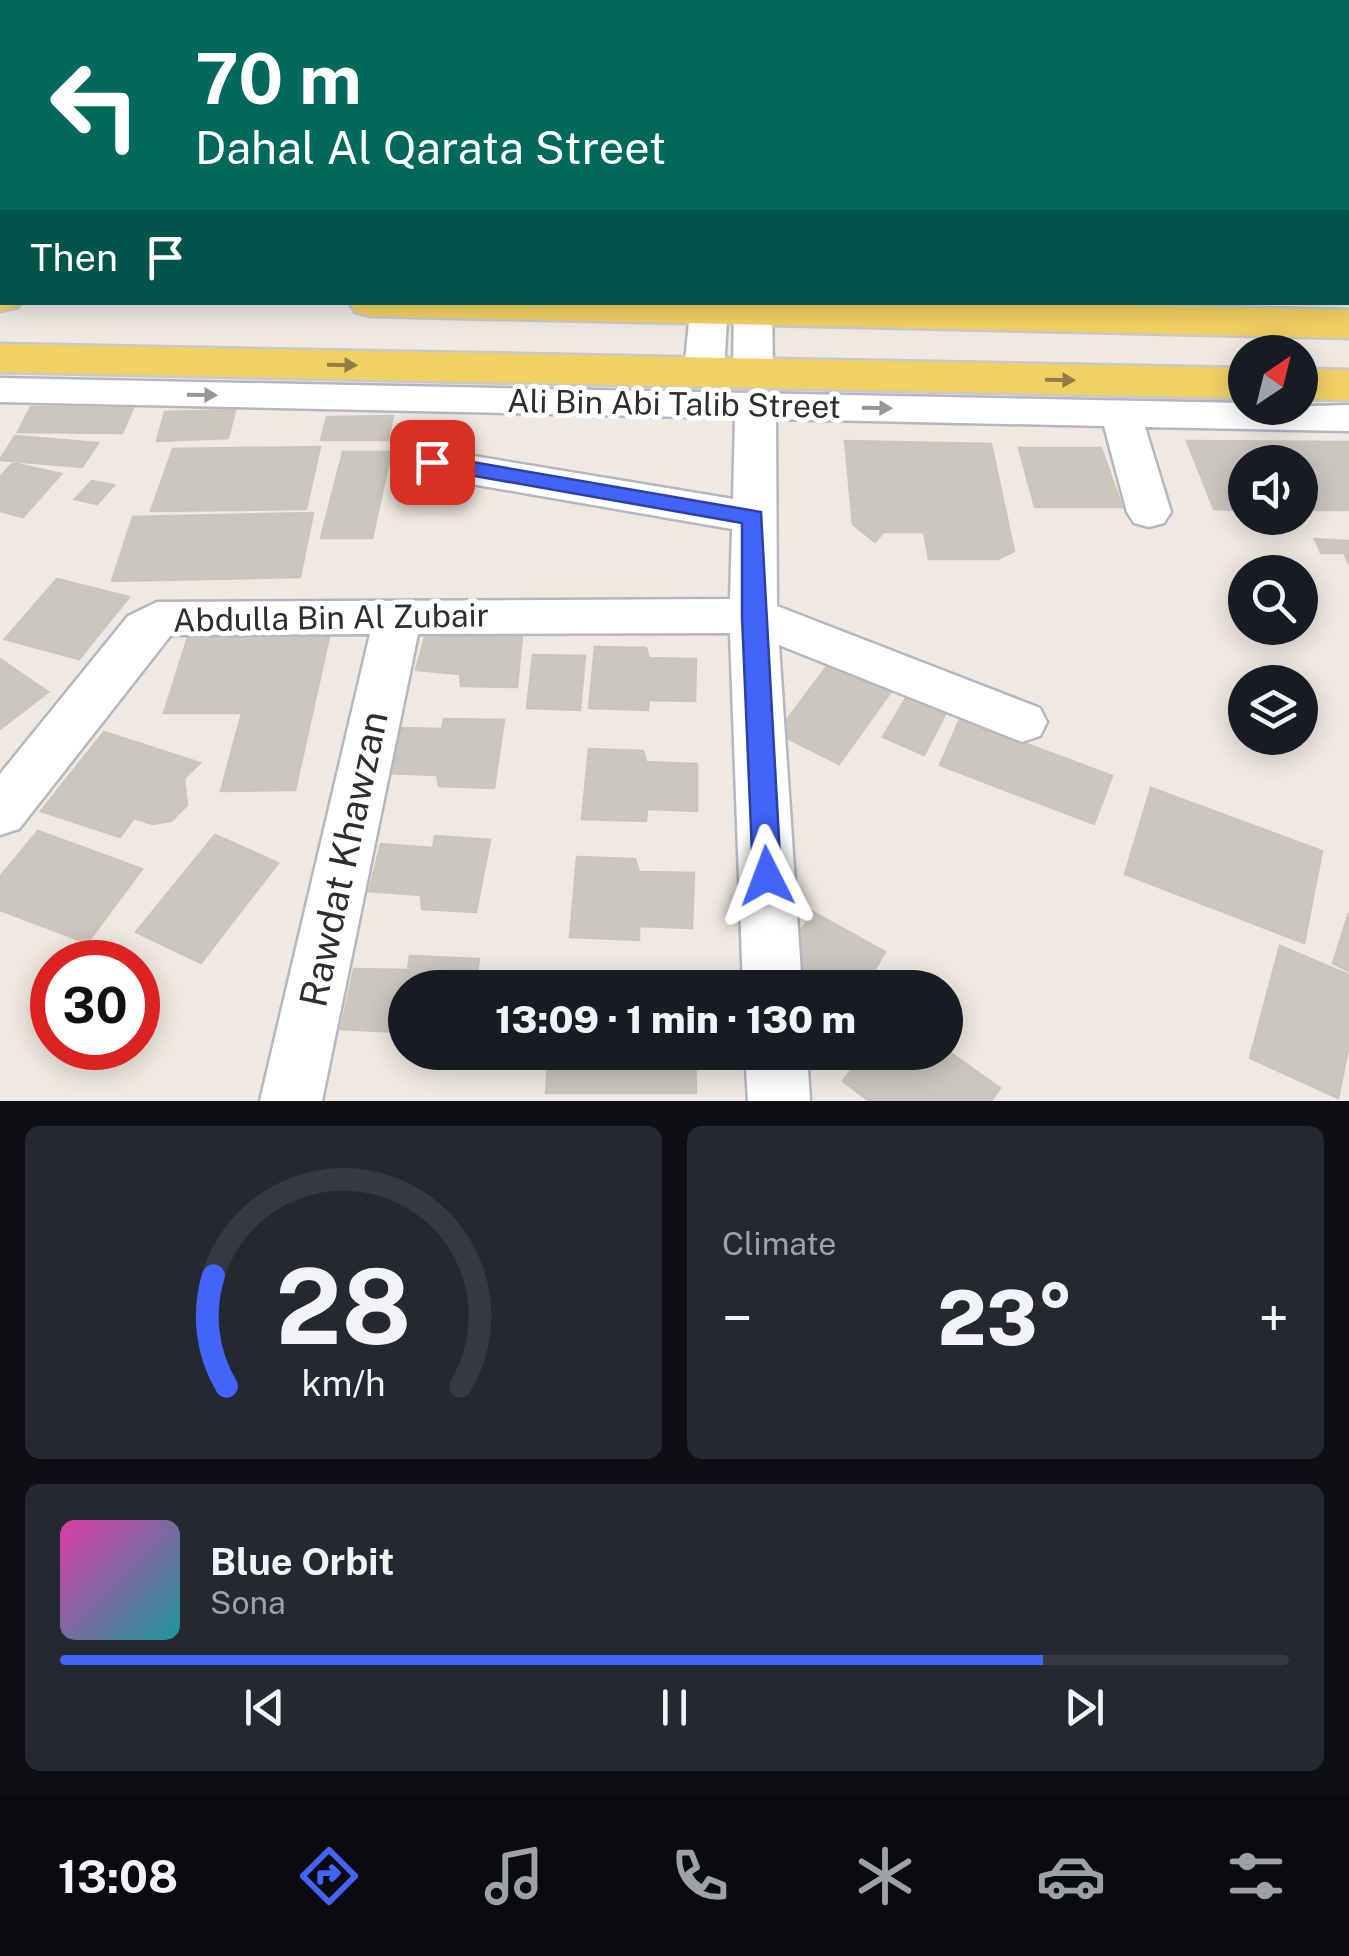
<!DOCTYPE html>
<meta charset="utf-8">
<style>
body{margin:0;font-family:"Public Sans",sans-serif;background:#242831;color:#f1f3f6;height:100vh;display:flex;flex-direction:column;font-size:38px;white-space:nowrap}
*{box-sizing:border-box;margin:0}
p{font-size:32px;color:#9ea1a6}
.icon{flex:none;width:55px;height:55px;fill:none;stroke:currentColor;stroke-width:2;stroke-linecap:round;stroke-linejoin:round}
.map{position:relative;height:1101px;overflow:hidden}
.drawer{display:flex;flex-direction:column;gap:25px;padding:25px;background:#0d0f14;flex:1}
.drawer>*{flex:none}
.top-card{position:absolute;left:0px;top:0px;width:1350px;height:305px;box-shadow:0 5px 25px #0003;background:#00695c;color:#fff;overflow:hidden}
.needle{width:65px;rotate:35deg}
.buttons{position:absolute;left:1228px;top:335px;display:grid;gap:20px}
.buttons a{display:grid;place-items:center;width:90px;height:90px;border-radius:50%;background:#171b24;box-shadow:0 5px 25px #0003;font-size:50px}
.speed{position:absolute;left:30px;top:940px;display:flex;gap:20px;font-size:50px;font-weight:700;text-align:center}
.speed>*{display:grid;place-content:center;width:130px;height:130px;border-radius:50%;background:#171b24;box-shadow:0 5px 25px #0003;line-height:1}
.speed .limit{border:15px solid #d22;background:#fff;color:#111}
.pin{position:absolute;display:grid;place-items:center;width:85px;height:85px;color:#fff;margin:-42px;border-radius:20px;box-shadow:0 5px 15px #0006}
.me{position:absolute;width:110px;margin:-55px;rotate:357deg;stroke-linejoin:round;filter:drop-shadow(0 0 8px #0008)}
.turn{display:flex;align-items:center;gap:35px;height:210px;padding:0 30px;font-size:45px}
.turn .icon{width:130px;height:130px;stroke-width:2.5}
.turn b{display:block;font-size:70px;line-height:85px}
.then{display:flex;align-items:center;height:95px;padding:0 30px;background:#0003;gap:20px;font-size:38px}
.big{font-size:75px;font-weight:800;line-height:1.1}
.drawer .tile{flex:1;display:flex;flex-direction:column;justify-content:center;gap:15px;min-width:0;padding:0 35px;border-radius:15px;background:#242831}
.drawer .dial{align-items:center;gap:0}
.dial svg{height:260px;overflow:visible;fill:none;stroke:#363941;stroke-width:7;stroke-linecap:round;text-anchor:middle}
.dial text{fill:#f1f3f6;stroke:none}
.song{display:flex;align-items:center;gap:30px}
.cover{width:120px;height:120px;border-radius:15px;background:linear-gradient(135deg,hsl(320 70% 55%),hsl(180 70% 35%))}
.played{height:10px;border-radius:5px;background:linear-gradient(90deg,#4264fb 80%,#363941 80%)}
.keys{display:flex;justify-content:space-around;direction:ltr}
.heat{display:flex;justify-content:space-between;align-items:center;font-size:55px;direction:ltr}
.drawer .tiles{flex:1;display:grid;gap:25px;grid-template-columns:1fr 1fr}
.tile:last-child{grid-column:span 2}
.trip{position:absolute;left:388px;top:970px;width:575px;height:100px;border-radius:50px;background:#171b24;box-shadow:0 5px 25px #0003;font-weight:800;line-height:100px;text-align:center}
.tabs{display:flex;height:160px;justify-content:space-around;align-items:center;background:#090b0e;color:#9ea1a6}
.tabs .icon{width:70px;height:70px}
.tabs .selected{color:#4264fb}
.tabs b{font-size:45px;color:#f1f3f6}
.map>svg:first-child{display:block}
.building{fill:#cbc7bf;stroke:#cbc5ba;stroke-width:2.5}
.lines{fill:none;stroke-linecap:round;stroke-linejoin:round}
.minor-casing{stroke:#b4b7c1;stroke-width:5}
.major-casing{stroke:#c9c9c9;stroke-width:5}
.minor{fill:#fff;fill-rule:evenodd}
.major{fill:#f2d163;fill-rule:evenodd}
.oneway{fill:#908048}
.oneway2{fill:#969696}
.route{fill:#4264fb;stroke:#2b41a3;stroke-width:2.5}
.labels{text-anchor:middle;stroke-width:10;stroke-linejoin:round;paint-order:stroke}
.street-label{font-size:32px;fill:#2e2e2e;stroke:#fff}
.near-street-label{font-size:38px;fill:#2e2e2e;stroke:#fff}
</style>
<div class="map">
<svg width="1349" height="1101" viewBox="0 0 1349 1101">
<rect width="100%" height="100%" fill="#efe9e1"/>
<!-- building -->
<path class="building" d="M1016 0H1349V55L1348 2Z
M31 407 133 408 122 433 18 432Z
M235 410 228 438 157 441 165 412Z
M393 416 388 440H321L327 417Z
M15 436 98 443 82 467 0 460Z
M845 441 991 444 1014 551 998 559H929L924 532H883L875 542 853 524Z
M1187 441 1349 442V510H1300V462H1245V510L1214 509Z
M320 447 306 509 151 511 173 449Z
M1019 448H1101L1122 507H1035Z
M343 452H391L372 538H321Z
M13 463 61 474 23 517 0 511V477Z
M92 481 114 485 97 504 75 499Z
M313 513 300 577 112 581 133 517Z
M1315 539 1349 541V564L1344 553H1321Z
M57 579 129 597 79 659 5 639Z
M523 626 517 687 461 686 460 674 416 670 425 637 466 635 469 627Z
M191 628H331L295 790 221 791 242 713H164Z
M595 647 646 648 649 658 696 659 695 701 649 700 648 710 589 708Z
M533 655 585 656 580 710 527 708Z
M0 659 48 692 0 729Z
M831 661 892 690 839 764 777 733Z
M909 693 948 709 924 755 883 737Z
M444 719 504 720 494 788 439 786 437 775 385 773 395 728 442 729Z
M960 719 1112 776 1094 824 940 765Z
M104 732 200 763 184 778 187 805 171 821 152 824 134 818 120 837 41 811Z
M589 749 643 751 646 762 697 764V811L647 809 646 821 582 819Z
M1151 788 1322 851 1304 943 1125 874Z
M38 831 142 869 87 943 0 910V877Z
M215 835 278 863 201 963 136 932Z
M435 836 490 840 476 912 422 909 421 895 369 891 381 844 433 848Z
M577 857 635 859 639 872 694 873 692 928 639 926V940L570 937Z
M813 912 885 952 864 988H827L781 962Z
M1349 913V971L1333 963Z
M1280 946 1349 975V1045L1338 1098 1250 1058Z
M410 956 479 959 475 988H405V1047L400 1032 341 1029 354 969 408 970Z
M553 974H694V988H552Z
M945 1049 1000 1088 991 1101H869L843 1081 865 1052H945Z
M549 1052H695L696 1093H546Z"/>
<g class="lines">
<defs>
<path id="minor" d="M769 0H797V2H770Z
M931 0H959V2H932Z
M1348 66H1349V84H1348Z
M0 87H2V105H0Z
M0 253H2V275H0Z
M1348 278H1349V300H1348Z
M691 302H728L724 371 718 380 704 383 690 380 684 371Z
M734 302H772L773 372 767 381 753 384 739 381 733 372Z
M0 378 1245 403V408L1349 405V431L1145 427 1171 512 1164 523 1149 527 1134 523 1127 512 1104 426 776 419 777 606 1040 708 1047 722 1040 736 1022 742 779 645 802 988H743L730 633 418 634 322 1101H260L370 634 171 635 19 829 0 835V774L128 616 157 602 730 599 732 529 431 477 416 473 410 463 416 453 431 449 733 499 735 418 0 402Z
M745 1052H807L810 1101H748Z"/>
<path id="major" d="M0 283 2 302H21L18 307 0 311Z
M349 302H1004L1349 310V338L371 316 355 312Z
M0 344 1245 368V398L0 372Z
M1300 369 1349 370V400L1300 399Z"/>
</defs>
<!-- minor casing -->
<use href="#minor" class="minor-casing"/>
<!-- major casing -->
<use href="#major" class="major-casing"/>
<!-- minor -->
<use href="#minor" class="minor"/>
<!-- major -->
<use href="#major" class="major"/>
</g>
<!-- one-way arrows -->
<defs><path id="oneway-solid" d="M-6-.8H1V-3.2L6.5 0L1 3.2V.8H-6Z" transform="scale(2.5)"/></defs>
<g class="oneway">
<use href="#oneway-solid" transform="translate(342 365) rotate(1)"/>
<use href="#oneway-solid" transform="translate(1060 380) rotate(1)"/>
</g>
<g class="oneway2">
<use href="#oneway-solid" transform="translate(202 395) rotate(1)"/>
<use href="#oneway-solid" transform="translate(877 408) rotate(1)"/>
</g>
<!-- route -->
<path class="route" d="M432 455 761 512 781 876 777 885 767 888 757 885 753 876 742 616V523L424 467 421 462Z"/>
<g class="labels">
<!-- street labels -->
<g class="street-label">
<text transform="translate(674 404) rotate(1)" y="11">Ali Bin Abi Talib Street</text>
<text transform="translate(331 618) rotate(-1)" y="11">Abdulla Bin Al Zubair</text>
</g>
<!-- near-street labels -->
<g class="near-street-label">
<text transform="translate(344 859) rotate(-78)" y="13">Rawdat Khawzan</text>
</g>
</g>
</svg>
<div class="buttons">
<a><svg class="needle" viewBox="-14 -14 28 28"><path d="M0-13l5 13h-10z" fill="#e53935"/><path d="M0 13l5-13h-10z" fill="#9ea1a6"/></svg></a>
<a><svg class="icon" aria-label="sound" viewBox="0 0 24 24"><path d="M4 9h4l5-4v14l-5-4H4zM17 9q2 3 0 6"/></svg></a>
<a><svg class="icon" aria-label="search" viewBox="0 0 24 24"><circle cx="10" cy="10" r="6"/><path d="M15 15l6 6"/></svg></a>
<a><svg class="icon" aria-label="layers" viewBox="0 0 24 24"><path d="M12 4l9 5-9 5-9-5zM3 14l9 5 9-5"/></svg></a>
</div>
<div class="speed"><div class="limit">30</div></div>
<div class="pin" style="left:432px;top:462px;background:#d93025"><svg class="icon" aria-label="arrive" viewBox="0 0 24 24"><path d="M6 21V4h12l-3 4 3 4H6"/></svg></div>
<svg class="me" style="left:767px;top:876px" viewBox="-20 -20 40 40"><path d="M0-17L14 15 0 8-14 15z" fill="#4264fb" stroke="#fff" stroke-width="4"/></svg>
<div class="trip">13:09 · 1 min · 130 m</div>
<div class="top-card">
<div class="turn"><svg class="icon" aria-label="left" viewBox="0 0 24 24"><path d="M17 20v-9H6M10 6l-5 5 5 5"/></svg><div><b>70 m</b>Dahal Al Qarata Street</div></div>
<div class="then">Then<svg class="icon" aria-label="arrive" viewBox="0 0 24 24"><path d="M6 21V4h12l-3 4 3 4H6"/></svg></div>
</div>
</div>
<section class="drawer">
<div class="tiles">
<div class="tile dial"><svg viewBox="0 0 100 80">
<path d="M14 69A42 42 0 1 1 86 69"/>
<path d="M14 69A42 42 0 0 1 10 35" stroke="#4264fb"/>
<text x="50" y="56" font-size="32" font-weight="700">28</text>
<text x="50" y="72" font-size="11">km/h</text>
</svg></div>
<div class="tile"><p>Climate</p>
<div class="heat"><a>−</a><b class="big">23°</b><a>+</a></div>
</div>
<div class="tile">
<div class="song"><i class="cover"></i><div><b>Blue Orbit</b><p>Sona</p></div></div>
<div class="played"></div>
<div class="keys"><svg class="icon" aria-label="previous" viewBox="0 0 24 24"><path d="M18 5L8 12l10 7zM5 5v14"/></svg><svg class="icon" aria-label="pause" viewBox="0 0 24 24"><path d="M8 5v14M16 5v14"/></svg><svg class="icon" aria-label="next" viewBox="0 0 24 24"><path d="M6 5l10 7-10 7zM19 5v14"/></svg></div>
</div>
</div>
</section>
<nav class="tabs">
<b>13:08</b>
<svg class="icon selected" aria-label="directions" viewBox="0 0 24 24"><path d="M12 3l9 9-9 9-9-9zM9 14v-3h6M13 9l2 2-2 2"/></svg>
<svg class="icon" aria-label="music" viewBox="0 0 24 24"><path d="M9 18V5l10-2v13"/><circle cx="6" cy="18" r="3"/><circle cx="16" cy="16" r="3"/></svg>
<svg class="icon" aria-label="phone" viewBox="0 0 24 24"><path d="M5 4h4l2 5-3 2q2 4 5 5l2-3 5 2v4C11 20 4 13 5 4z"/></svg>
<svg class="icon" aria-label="climate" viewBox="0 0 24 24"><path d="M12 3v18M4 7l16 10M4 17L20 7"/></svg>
<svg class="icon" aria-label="car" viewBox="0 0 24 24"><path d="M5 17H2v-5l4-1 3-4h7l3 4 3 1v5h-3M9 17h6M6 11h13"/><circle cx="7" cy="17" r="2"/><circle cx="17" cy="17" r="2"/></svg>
<svg class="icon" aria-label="filters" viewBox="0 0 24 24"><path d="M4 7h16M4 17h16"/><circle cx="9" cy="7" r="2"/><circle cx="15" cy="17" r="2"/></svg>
</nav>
